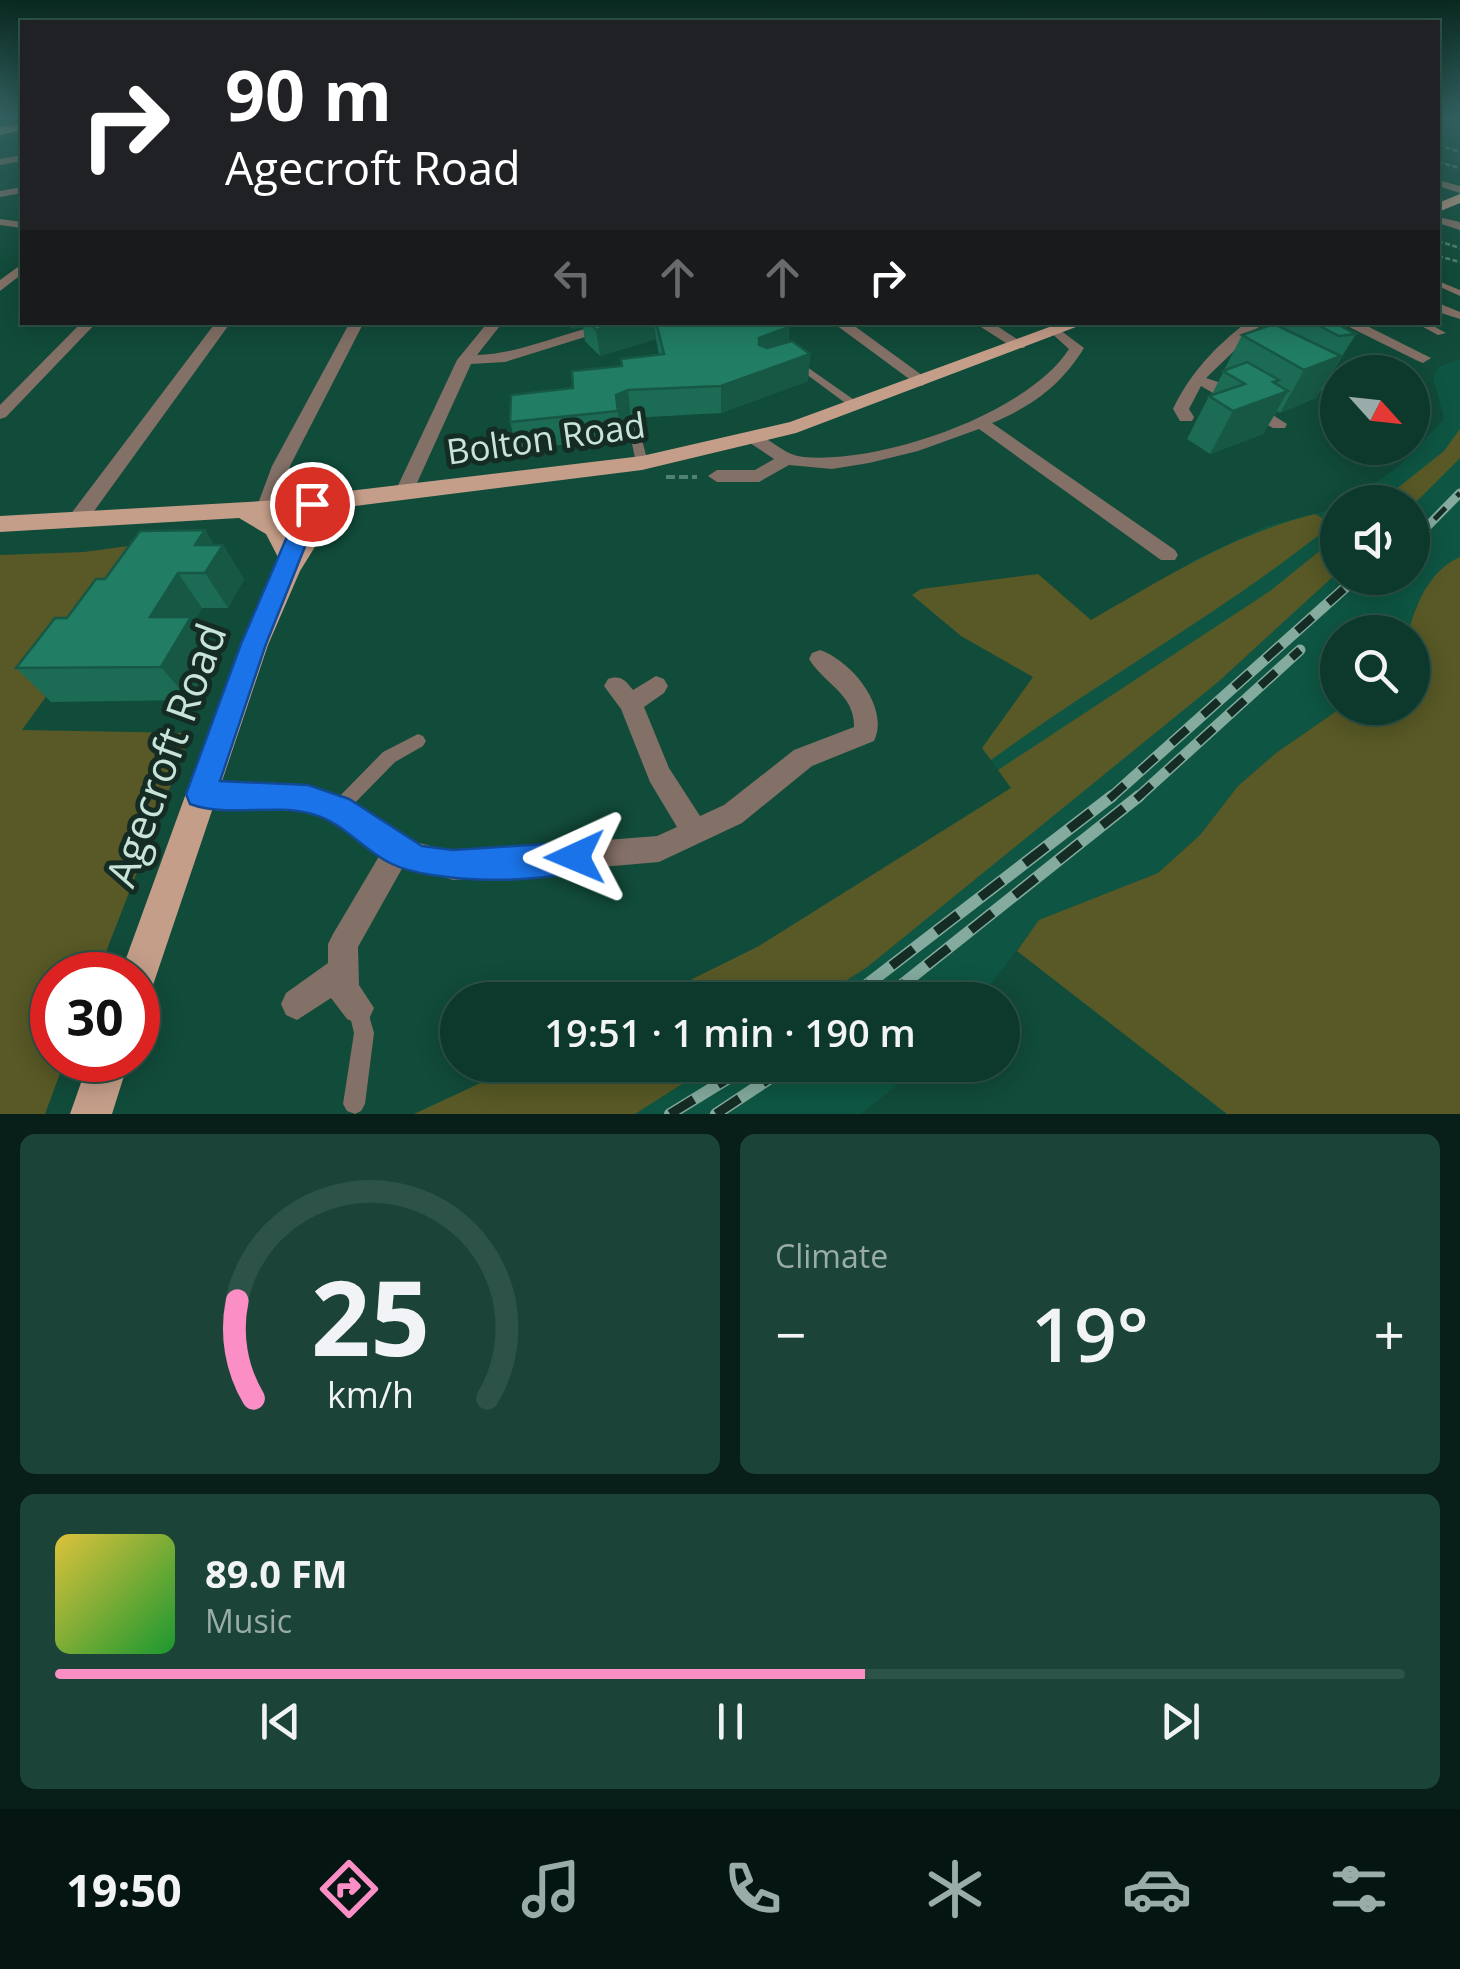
<!DOCTYPE html>
<meta charset="utf-8">
<style>
body{margin:0;font-family:"Open Sans",sans-serif;background:#1b4338;color:#f1f3f6;height:100vh;display:flex;flex-direction:column;font-size:38px;white-space:nowrap}
*{box-sizing:border-box;margin:0}
p{font-size:32px;color:#9aaca9}
.icon{flex:none;width:55px;height:55px;fill:none;stroke:currentColor;stroke-width:2;stroke-linecap:round;stroke-linejoin:round}
.map{position:relative;height:1114px;overflow:hidden}
.drawer{display:flex;flex-direction:column;gap:20px;padding:20px;background:#071f18;flex:1}
.drawer>*{flex:none}
.top-card{position:absolute;left:20px;top:20px;width:1420px;height:305px;border-radius:0px;box-shadow:0 5px 25px #0003,0 0 0 2px #2d5248;background:#202124;color:#fff;overflow:hidden}
.needle{width:65px;rotate:117deg}
.fabs{position:absolute;left:1320px;top:355px;display:grid;gap:20px}
.fabs a{display:grid;place-items:center;width:110px;height:110px;border-radius:50%;background:#0d382c;box-shadow:0 5px 25px #0003,0 0 0 2px #2d5248;font-size:50px}
.speed{position:absolute;left:30px;top:952px;display:flex;gap:20px;font-size:50px;font-weight:700;text-align:center}
.speed>*{display:grid;place-content:center;width:130px;height:130px;border-radius:50%;background:#0d382c;box-shadow:0 5px 25px #0003,0 0 0 2px #2d5248;line-height:1}
.speed .limit{border:15px solid #d22;background:#fff;color:#111}
.pin{position:absolute;display:grid;place-items:center;width:85px;height:85px;color:#fff;margin:-42px;border:5px solid #fff;border-radius:50%;box-shadow:0 2px 10px #0007}
.me{position:absolute;width:110px;margin:-55px;rotate:269deg;stroke-linejoin:round;filter:drop-shadow(0 0 8px #0008)}
.turn{display:flex;align-items:center;gap:35px;height:210px;padding:0 40px;font-size:45px}
.turn .icon{width:130px;height:130px;stroke-width:2.5}
.turn b{display:block;font-size:70px;line-height:85px}
.lanes{display:flex;align-items:center;height:95px;padding:0 40px;background:#0003;justify-content:center;gap:50px;direction:ltr}
.lanes .off{opacity:.35}
.big{font-size:75px;font-weight:600;line-height:1.1}
.drawer .widget{flex:1;display:flex;flex-direction:column;justify-content:center;gap:15px;min-width:0;padding:0 35px;border-radius:15px;background:#1b4338}
.drawer .dial{align-items:center;gap:0}
.dial svg{height:260px;overflow:visible;fill:none;stroke:#2d5248;stroke-width:7;stroke-linecap:round;text-anchor:middle}
.dial text{fill:#f1f3f6;stroke:none}
.song{display:flex;align-items:center;gap:30px}
.cover{width:120px;height:120px;border-radius:15px;background:linear-gradient(135deg,hsl(50 70% 55%),hsl(130 70% 35%))}
.played{height:10px;border-radius:5px;background:linear-gradient(90deg,#fb8fc5 60%,#2d5248 60%)}
.keys{display:flex;justify-content:space-around;direction:ltr}
.heat{display:flex;justify-content:space-between;align-items:center;font-size:55px;direction:ltr}
.drawer .tiles{flex:1;display:grid;gap:20px;grid-template-columns:1fr 1fr}
.widget:last-child{grid-column:span 2}
.trip{position:absolute;left:440px;top:982px;width:580px;height:100px;border-radius:50px;background:#0d382c;box-shadow:0 5px 25px #0003,0 0 0 2px #2d5248;font-weight:600;line-height:100px;text-align:center}
.tabs{display:flex;height:160px;justify-content:space-around;align-items:center;background:#051612;color:#9aaca9}
.tabs .icon{width:70px;height:70px}
.tabs .on{color:#fb8fc5}
.tabs b{font-size:45px;color:#f1f3f6}
.map>svg:first-child{display:block}
.built{fill:#0e5643}
.green{fill:#585926}
.lines{fill:none;stroke-linecap:round;stroke-linejoin:round}
.path-far1{stroke:#528172;stroke-width:2.5;stroke-dasharray:5 2.5;stroke-linecap:butt}
.path{stroke:#528172;stroke-width:4;stroke-dasharray:9 4;stroke-linecap:butt}
.lane{fill:#837066;fill-rule:evenodd}
.street{fill:#837066;fill-rule:evenodd}
.primary{fill:#c59e89;fill-rule:evenodd}
.rail-far2-casing{stroke:#84ab9e;stroke-width:9}
.rail-far1-casing{stroke:#84ab9e;stroke-width:11}
.rail-casing{stroke:#84ab9e;stroke-width:12}
.rail-far2{stroke:#152c24;stroke-width:5;stroke-dasharray:16;stroke-linecap:butt}
.rail-far1{stroke:#152c24;stroke-width:8;stroke-dasharray:21;stroke-linecap:butt}
.rail{stroke:#152c24;stroke-width:9;stroke-dasharray:28;stroke-linecap:butt}
.wall{fill:#1c6c55}
.shaded-wall{fill:#175845}
.building{fill:#217d63;stroke:#175845;stroke-width:2.5}
.route{fill:#1a73e8;stroke:#114b97;stroke-width:2.5}
.labels{text-anchor:middle;stroke-width:10;stroke-linejoin:round;paint-order:stroke}
.street-label{font-size:35px;fill:#c8e4d9;stroke:#152c24}
.near-street-label{font-size:42px;fill:#c8e4d9;stroke:#152c24}
</style>
<div class="map">
<svg width="1460" height="1114" viewBox="0 0 1460 1114">
<rect width="100%" height="100%" fill="#114b3a"/>
<!-- built -->
<path class="built" d="M1460 359V557L1416 606 1408 632H1338L1341 708 1276 753 1238 786 1200 835 1158 873 1040 920 978 1000H650L759 946 1011 788 982 748 1002 723 1192 561 1266 526 1337 508 1338 578H1412V502H1348L1398 467 1444 419 1433 378 1439 367Z
M519 1065H922L861 1114H414Z"/>
<!-- green -->
<path class="green" d="M1460 429V458L1413 505 1380 502 1444 451Z
M1315 514 1333 524C1225 611 1103 678 991 760L982 748 1033 677 961 636 912 595 921 589 1038 574 1091 620C1164 578 1233 534 1315 514Z
M1337 537V573L1218 682 866 968 815 1000H650L759 946 1011 788 998 770 1270 591Z
M157 542 22 730 191 733 97 975H52V1060H65L45 1114H0V555L84 552Z
M1460 557V1114H1227L1017 951 1039 920 1158 873 1200 835 1238 786 1276 753 1341 708H1412V632H1408C1417 602 1429 571 1460 557Z
M519 1065H712L635 1114H414Z"/>
<g class="lines">
<!-- path-far1 -->
<path class="path-far1" d="M1438 145 1460 152
M1438 162 1460 168
M1438 241 1460 248
M1438 256 1460 262"/>
<!-- path -->
<path class="path" d="M666 477H697"/>
<!-- lane -->
<path class="lane" d="M1438 281 1460 290V296L1438 286Z
M1414 322H1426L1446 333 1438 335Z
M797 360 860 404V408H852L794 365V361Z
M633 421 638 424 648 463 642 466 636 463 628 424Z
M418 734 423 736 426 741 423 746 395 762 344 814 338 817 332 814 330 809 332 804 383 752Z
M358 998 365 1001 374 1033 365 1104 361 1111 355 1114 347 1111 343 1104 354 1033 348 1008 351 1001Z"/>
<!-- street -->
<path class="street" d="M22 155V161L0 165V159Z
M1438 180 1460 186V193L1438 186Z
M22 187V193L0 197V191Z
M1438 217 1460 222V230L1438 223Z
M0 219 22 222V228L0 225Z
M22 264V274L0 291V280Z
M1438 303 1460 312V319L1438 312Z
M82 322H97L6 417 0 419V405Z
M216 322H231L84 525H70L67 520 70 515Z
M350 322H364L290 466 274 509 265 515 258 513 256 509 272 466Z
M488 322H503L477 355C530 354 579 322 633 322L505 362 471 364 412 494 410 498H396L394 494 457 360Z
M832 322H849L930 381 922 386 916 384Z
M973 322H991L1026 345 1024 348H1014Z
M1247 322H1264L1206 378 1224 384 1287 424 1285 428H1273L1201 386 1189 409 1194 417 1192 421H1180L1173 409C1190 373 1216 346 1247 322Z
M1339 322H1359L1431 358 1423 363 1418 361Z
M1056 327 1084 348C1061 385 1033 406 992 423L1175 550 1178 555 1175 560H1161L979 429 918 451 869 463 832 469 789 465 759 482H717L708 476 717 470H755L774 459 750 443 747 439 756 434C773 440 785 456 804 457 881 464 1027 414 1069 349L1049 331Z
M1298 373 1319 382 1338 378V388C1319 391 1305 391 1290 378Z
M820 650C852 661 890 708 874 741L812 766 742 823 659 862 453 880 404 865 358 947 359 985 374 1008 369 1019 358 1024 347 1019 331 998 297 1020 286 1015 281 1004 286 993 328 963V944L333 934 381 853 345 827 306 810 270 806H200L191 802 187 794 191 786 200 782H270L322 790 364 809 412 841 453 852 657 836 677 827 650 782 621 709 604 686 608 679C621 675 625 680 633 690L656 676 664 679 668 686 664 693 644 707 669 768 700 816 724 805 794 750 854 727C855 694 824 684 809 659L812 653Z"/>
<!-- primary -->
<path class="primary" d="M22 124V130L0 135V127Z
M1460 194V203L1438 212V203Z
M1063 322H1089L796 433 642 470 339 508 300 571 268 645 151 991 138 997V975H120L240 645 280 561 266 534 239 518 0 532V516L265 501 642 456 790 422ZM313 511 295 543 285 523 271 516Z
M89 1060H129L112 1114H70Z"/>
<defs>
<path id="rail-far2" d="M1412 542 1460 493"/>
<path id="rail-far1" d="M1109 799 1356 578
M1136 799 1300 650"/>
<path id="rail" d="M847 1000 1112 796
M883 1000 1139 796
M670 1114 750 1065
M716 1114 790 1065"/>
</defs>
<!-- rail-far2 casing -->
<use href="#rail-far2" class="rail-far2-casing"/>
<!-- rail-far1 casing -->
<use href="#rail-far1" class="rail-far1-casing"/>
<!-- rail casing -->
<use href="#rail" class="rail-casing"/>
<!-- rail-far2 -->
<use href="#rail-far2" class="rail-far2"/>
<!-- rail-far1 -->
<use href="#rail-far1" class="rail-far1"/>
<!-- rail -->
<use href="#rail" class="rail"/>
</g>
<!-- wall -->
<path class="wall" d="M567 322H783L789 327V342L810 354 808 381 721 413 631 418 619 422 621 438 517 450 510 422 573 388 621 366 659 355 656 339 600 356 585 341 583 327 572 329Z
M1276 322H1333L1356 334 1316 398 1280 413 1277 411 1263 434 1210 454 1187 439 1209 396H1211L1242 335 1275 324Z
M205 530 214 545H223L244 579 228 608H202L194 621 216 651 189 700 51 702 16 668 105 579Z"/>
<!-- shaded-wall -->
<path class="shaded-wall" d="M572 322H582L583 327 572 329Z
M621 322H654L656 339 600 356 596 330Z
M789 327 788 354 759 364V338Z
M810 354 808 381 721 413V386Z
M1341 356 1316 398 1280 413 1304 370Z
M1279 380 1269 398 1288 391 1263 434 1210 454 1233 411 1273 382Z
M628 390 631 418 619 422 616 395Z
M205 530 218 552 223 545 244 579 228 608 205 573 195 545Z
M178 573 202 608 194 621 216 651 189 700 161 667 150 617Z"/>
<!-- building -->
<path class="building" d="M589 322H621L596 330Z
M656 322H783L789 327 759 338V345L767 348 792 341 810 354 721 386 628 390 616 395 618 411 510 422 511 395 573 388 572 371 622 366 621 359 664 354Z
M1312 322H1333L1356 334 1339 336Z
M1274 324 1341 356 1304 370 1242 335Z
M1247 362 1279 380 1273 382 1288 391 1233 411 1209 396 1245 384 1223 371Z
M205 530 195 545H223L205 573H178L150 617H191L161 667 16 668 55 618H67L96 579H105L140 531Z"/>
<!-- sky -->
<linearGradient id="sky" x2="0" y2="1"><stop stop-color="#092920"/><stop offset="0.43" stop-color="#326160"/><stop offset="1" stop-color="#326160" stop-opacity="0"/></linearGradient>
<rect width="1460" height="272" fill="url(#sky)"/>
<!-- route -->
<path class="route" d="M312 497 322 504 266 644 220 781 308 785 349 799 422 846 453 850 575 842 586 847 590 857 586 868C543 885 431 884 390 863 362 849 343 822 312 814 274 803 228 818 190 804L186 794 241 644 301 504Z"/>
<g class="labels">
<!-- street labels -->
<g class="street-label">
<text transform="translate(546 439) rotate(-8)" y="12">Bolton Road</text>
</g>
<!-- near-street labels -->
<g class="near-street-label">
<text transform="translate(166 755) rotate(-70)" y="15">Agecroft Road</text>
</g>
</g>
</svg>
<div class="fabs">
<a><svg class="needle" viewBox="-14 -14 28 28"><path d="M0-13l5 13h-10z" fill="#e53935"/><path d="M0 13l5-13h-10z" fill="#9aaca9"/></svg></a>
<a><svg class="icon" aria-label="sound" viewBox="0 0 24 24"><path d="M4 9h4l5-4v14l-5-4H4zM17 9q2 3 0 6"/></svg></a>
<a><svg class="icon" aria-label="search" viewBox="0 0 24 24"><circle cx="10" cy="10" r="6"/><path d="M15 15l6 6"/></svg></a>
</div>
<div class="speed"><div class="limit">30</div></div>
<div class="pin" style="left:312px;top:504px;background:#d93025"><svg class="icon" aria-label="arrive" viewBox="0 0 24 24"><path d="M6 21V4h12l-3 4 3 4H6"/></svg></div>
<svg class="me" style="left:575px;top:857px" viewBox="-20 -20 40 40"><path d="M0-17L14 15 0 8-14 15z" fill="#1a73e8" stroke="#fff" stroke-width="4"/></svg>
<div class="trip">19:51 · 1 min · 190 m</div>
<div class="top-card">
<div class="turn"><svg class="icon" aria-label="right" viewBox="0 0 24 24"><path d="M7 20v-9h11M14 6l5 5-5 5"/></svg><div><b>90 m</b>Agecroft Road</div></div>
<div class="lanes"><svg class="icon off" aria-label="left" viewBox="0 0 24 24"><path d="M17 20v-9H6M10 6l-5 5 5 5"/></svg><svg class="icon off" aria-label="ahead" viewBox="0 0 24 24"><path d="M12 20V5M6 11l6-6 6 6"/></svg><svg class="icon off" aria-label="ahead" viewBox="0 0 24 24"><path d="M12 20V5M6 11l6-6 6 6"/></svg><svg class="icon" aria-label="right" viewBox="0 0 24 24"><path d="M7 20v-9h11M14 6l5 5-5 5"/></svg></div>
</div>
</div>
<section class="drawer">
<div class="tiles">
<div class="widget dial"><svg viewBox="0 0 100 80">
<path d="M14 69A42 42 0 1 1 86 69"/>
<path d="M14 69A42 42 0 0 1 9 39" stroke="#fb8fc5"/>
<text x="50" y="56" font-size="32" font-weight="700">25</text>
<text x="50" y="72" font-size="11">km/h</text>
</svg></div>
<div class="widget"><p>Climate</p>
<div class="heat"><a>−</a><b class="big">19°</b><a>+</a></div>
</div>
<div class="widget">
<div class="song"><i class="cover"></i><div><b>89.0 FM</b><p>Music</p></div></div>
<div class="played"></div>
<div class="keys"><svg class="icon" aria-label="previous" viewBox="0 0 24 24"><path d="M18 5L8 12l10 7zM5 5v14"/></svg><svg class="icon" aria-label="pause" viewBox="0 0 24 24"><path d="M8 5v14M16 5v14"/></svg><svg class="icon" aria-label="next" viewBox="0 0 24 24"><path d="M6 5l10 7-10 7zM19 5v14"/></svg></div>
</div>
</div>
</section>
<nav class="tabs">
<b>19:50</b>
<svg class="icon on" aria-label="directions" viewBox="0 0 24 24"><path d="M12 3l9 9-9 9-9-9zM9 14v-3h6M13 9l2 2-2 2"/></svg>
<svg class="icon" aria-label="music" viewBox="0 0 24 24"><path d="M9 18V5l10-2v13"/><circle cx="6" cy="18" r="3"/><circle cx="16" cy="16" r="3"/></svg>
<svg class="icon" aria-label="phone" viewBox="0 0 24 24"><path d="M5 4h4l2 5-3 2q2 4 5 5l2-3 5 2v4C11 20 4 13 5 4z"/></svg>
<svg class="icon" aria-label="climate" viewBox="0 0 24 24"><path d="M12 3v18M4 7l16 10M4 17L20 7"/></svg>
<svg class="icon" aria-label="car" viewBox="0 0 24 24"><path d="M5 17H2v-5l4-1 3-4h7l3 4 3 1v5h-3M9 17h6M6 11h13"/><circle cx="7" cy="17" r="2"/><circle cx="17" cy="17" r="2"/></svg>
<svg class="icon" aria-label="filters" viewBox="0 0 24 24"><path d="M4 7h16M4 17h16"/><circle cx="9" cy="7" r="2"/><circle cx="15" cy="17" r="2"/></svg>
</nav>
